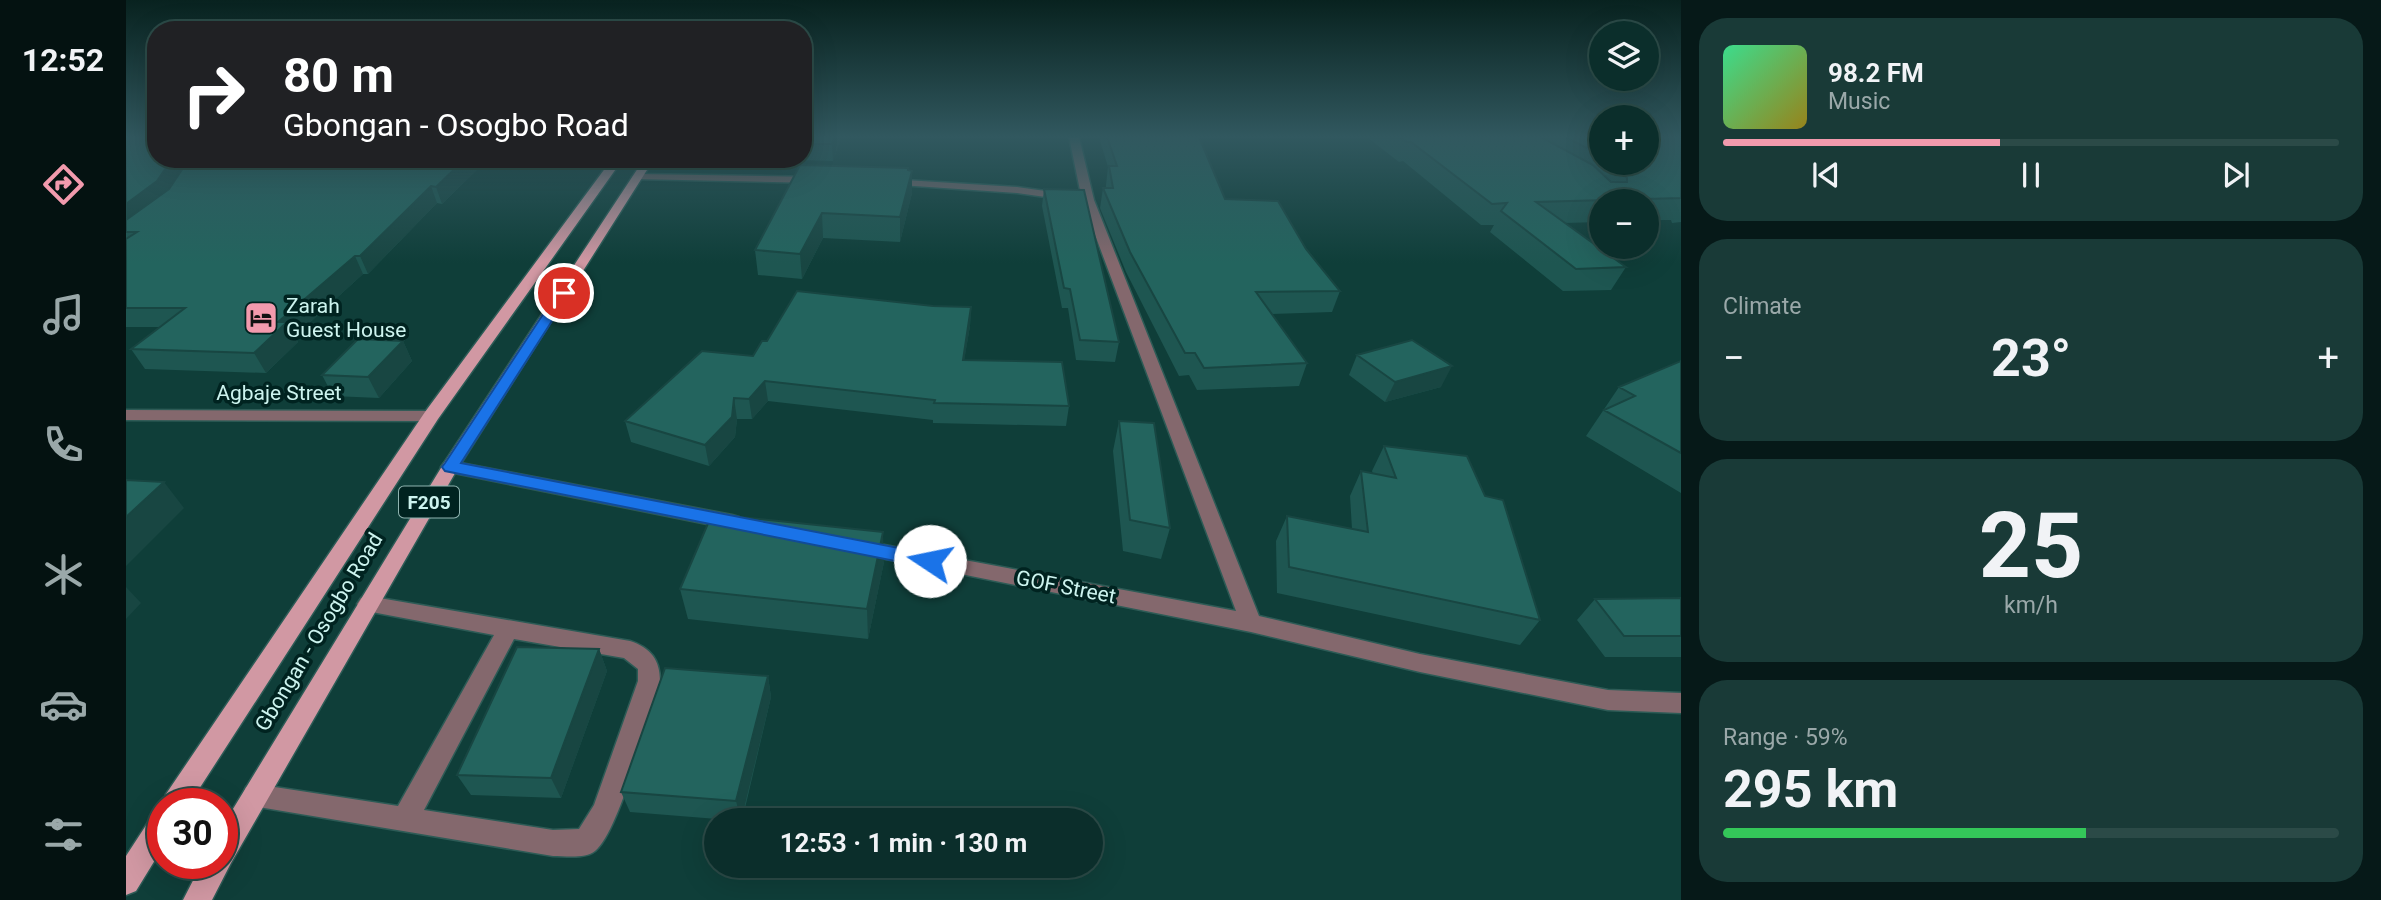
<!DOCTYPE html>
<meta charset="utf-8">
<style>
body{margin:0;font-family:Roboto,sans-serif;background:#193a37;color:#f1f3f6;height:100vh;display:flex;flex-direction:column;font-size:26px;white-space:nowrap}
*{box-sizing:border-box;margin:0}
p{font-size:23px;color:#9aa8a9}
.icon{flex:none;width:38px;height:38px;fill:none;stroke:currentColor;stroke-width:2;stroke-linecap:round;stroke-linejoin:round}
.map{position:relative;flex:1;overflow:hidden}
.sheet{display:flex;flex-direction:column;gap:18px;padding:18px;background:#061918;width:700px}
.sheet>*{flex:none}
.hud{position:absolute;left:21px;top:21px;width:665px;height:147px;border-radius:28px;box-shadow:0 7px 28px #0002,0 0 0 2px #2b4a47;background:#202124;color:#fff;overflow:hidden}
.fabs{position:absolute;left:1463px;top:21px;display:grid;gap:14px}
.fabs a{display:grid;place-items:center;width:70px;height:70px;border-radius:50%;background:#0b2e2b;box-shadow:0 7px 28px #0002,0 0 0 2px #2b4a47;font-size:35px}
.speed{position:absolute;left:21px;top:788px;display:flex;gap:14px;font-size:35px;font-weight:700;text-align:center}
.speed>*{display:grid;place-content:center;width:91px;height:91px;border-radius:50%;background:#0b2e2b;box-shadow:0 7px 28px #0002,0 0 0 2px #2b4a47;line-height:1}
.speed .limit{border:10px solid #d22;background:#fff;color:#111}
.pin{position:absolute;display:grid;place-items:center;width:60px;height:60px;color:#fff;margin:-30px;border:4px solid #fff;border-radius:50%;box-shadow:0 2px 7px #0007}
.me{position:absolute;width:77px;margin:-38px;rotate:281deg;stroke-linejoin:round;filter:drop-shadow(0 0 5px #0008)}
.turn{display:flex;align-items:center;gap:24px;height:147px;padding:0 21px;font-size:32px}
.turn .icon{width:91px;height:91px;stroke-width:2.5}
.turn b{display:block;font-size:49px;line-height:60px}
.big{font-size:52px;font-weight:700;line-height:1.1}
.sheet .tile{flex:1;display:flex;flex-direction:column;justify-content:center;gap:10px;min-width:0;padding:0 24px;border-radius:28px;background:#193a37}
.sheet .dial{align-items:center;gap:0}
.dial b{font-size:91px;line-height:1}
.song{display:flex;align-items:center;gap:21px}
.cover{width:84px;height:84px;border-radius:10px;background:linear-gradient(135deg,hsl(150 70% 55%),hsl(50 70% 35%))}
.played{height:7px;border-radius:4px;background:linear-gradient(90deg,#f29aad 45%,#2b4a47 45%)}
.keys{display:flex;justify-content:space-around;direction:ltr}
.heat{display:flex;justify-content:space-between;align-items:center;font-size:38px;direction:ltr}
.charge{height:10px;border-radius:5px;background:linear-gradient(90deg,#34c759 59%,#2b4a47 0)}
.trip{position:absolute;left:578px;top:808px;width:399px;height:70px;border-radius:35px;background:#0b2e2b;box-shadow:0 7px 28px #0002,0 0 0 2px #2b4a47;font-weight:700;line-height:70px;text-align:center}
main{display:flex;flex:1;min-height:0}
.menu{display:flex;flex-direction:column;width:126px;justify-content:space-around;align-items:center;background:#041211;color:#9aa8a9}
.menu .icon{width:49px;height:49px}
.menu .current{color:#f29aad}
.menu b{font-size:32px;color:#f1f3f6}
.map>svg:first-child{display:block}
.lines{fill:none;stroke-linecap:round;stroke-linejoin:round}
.lane-casing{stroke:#2d5b56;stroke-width:3}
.street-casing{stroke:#2d5b56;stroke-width:3}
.primary-casing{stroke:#2d5b56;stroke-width:3}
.lane{fill:#84686d;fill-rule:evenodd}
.street{fill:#84686d;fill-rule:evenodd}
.primary{fill:#d198a3;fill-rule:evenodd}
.wall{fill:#1e5651}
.shaded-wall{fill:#184642}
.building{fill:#23645e;stroke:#184642;stroke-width:2}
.route{fill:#1a73e8;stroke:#114b97;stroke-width:2}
.labels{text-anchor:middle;stroke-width:7;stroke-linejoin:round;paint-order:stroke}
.shield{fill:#002320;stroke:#90b5b1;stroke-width:2}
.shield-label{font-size:19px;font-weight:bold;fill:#cdf4ef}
.poi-label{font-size:21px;fill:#cdf4ef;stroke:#002320;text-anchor:start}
.street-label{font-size:21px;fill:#cdf4ef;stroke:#002320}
</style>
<main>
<nav class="menu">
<b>12:52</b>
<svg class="icon current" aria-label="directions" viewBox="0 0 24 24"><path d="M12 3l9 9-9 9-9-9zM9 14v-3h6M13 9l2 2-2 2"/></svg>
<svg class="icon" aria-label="music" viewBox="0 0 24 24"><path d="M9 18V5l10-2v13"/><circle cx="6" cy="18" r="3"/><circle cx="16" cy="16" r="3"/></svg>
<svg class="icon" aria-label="phone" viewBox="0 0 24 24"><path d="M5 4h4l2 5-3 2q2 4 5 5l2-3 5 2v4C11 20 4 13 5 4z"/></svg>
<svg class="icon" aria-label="climate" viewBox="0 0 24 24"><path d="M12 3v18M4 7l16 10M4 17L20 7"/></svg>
<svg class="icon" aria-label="car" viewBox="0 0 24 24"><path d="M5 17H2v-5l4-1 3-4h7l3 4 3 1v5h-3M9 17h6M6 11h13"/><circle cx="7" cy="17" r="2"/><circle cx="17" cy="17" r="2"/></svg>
<svg class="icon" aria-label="filters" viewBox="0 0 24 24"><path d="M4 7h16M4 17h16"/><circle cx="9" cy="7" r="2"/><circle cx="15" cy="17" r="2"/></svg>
</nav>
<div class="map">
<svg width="1555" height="900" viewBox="0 0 1555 900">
<rect width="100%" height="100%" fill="#0f3e39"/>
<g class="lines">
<defs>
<path id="lane" d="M242 596 504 641C525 648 534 660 534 681 523 715 493 832 469 851 460 859 439 856 427 856L120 805 116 796 120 787 129 784 272 806 368 635 235 610 231 604 235 598ZM388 639 498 658 512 669V681L468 805 453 829 427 830 298 810Z"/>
<path id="street" d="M943 137H953L968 200 1133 616 1294 654 1482 690 1555 693V713L1482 710 1294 672 1125 632 730 553 727 548 730 543 737 541 1110 611 956 200Z
M512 174 690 177 696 180 690 183 508 179 506 177Z
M763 179 891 187 941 194 947 197 941 200 891 193 759 184V180Z
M1476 247H1488V262H1478Z
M0 410 305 411 313 416 305 421 0 420Z
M324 461 606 515 613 517 616 522 613 527 606 529 318 471 315 467 318 463Z"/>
<path id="primary" d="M486 159H497L312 419 64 803 37 805 40 794 299 412Z
M518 159H528L332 468 105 863 86 900H57L76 863H96V827L318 463Z
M37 809V847L10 891 0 895V856L28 813Z"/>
</defs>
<!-- lane casing -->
<use href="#lane" class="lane-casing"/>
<!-- street casing -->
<use href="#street" class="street-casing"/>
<!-- primary casing -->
<use href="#primary" class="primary-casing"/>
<!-- lane -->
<use href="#lane" class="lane"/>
<!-- street -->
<use href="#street" class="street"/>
<!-- primary -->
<use href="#primary" class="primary"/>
</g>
<!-- wall -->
<path class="wall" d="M0 137 30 159H362L316 204 311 203 242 274H237L169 336 172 342 140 373 19 369 5 349 34 327H0Z
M677 137H715L707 161 672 160 677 159Z
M973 137H1073L1099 199 1180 249 1214 291 1206 312 1146 314 1181 363 1173 386 1071 390 1063 375 1053 376 1000 272 974 208 977 188H980V185L982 167Z
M1241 137H1475V163H1521L1555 137V222L1546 223 1545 220H1521V201H1475V222L1438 223 1500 267 1485 290 1437 291 1364 232 1368 225H1355L1277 161 1273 162Z
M674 165 782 170 786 193 774 242 697 238 676 279 632 275 629 250Z
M918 189 993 342 989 362 950 360 942 308H936L916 206Z
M807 306 845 307 844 326 838 360 943 406 940 426 807 423V420L642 401 626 419H611L609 437 583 466 505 442 499 421 627 356 641 341Z
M277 341 286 361 253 398 207 396 196 375Z
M1231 355 1315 387 1259 402 1223 375Z
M1555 361V493L1460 436 1493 387Z
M993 421 1044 528 1035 559 997 551 987 451Z
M1258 446 1414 620 1394 645 1151 593 1150 541 1161 516 1226 529 1224 496 1235 471 1247 474 1246 471Z
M758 562 742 639 562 619 554 589Z
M1555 598V657H1479L1451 620 1469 599Z
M473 649 481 671 435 798 345 795 331 775Z
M642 676 645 697 616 821 504 812 495 792Z"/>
<!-- shaded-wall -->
<path class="shaded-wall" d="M708 137H715L707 161 706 144Z
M46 159H76L41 198 0 230V204Z
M339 159H362L316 204 310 187Z
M782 168V185L786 171V193L774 242V217Z
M305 186 311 203 242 274 234 256Z
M696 213 697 238 676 279 674 254Z
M229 256 237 274 169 336 172 342 140 373 128 353 152 322Z
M845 307 844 326 835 380 837 360Z
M277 341 286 361 253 398 242 377Z
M1326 366 1315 387 1259 402 1269 382Z
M639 381 642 401 626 419 623 399Z
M608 398 611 419 609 437 583 466 579 445Z
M38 482 58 508 0 566V517Z
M757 532 758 562 742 639 741 609Z
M0 587 15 603 0 619Z
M473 649 481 671 435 798 425 778Z
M642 676 645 697 615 821 610 801Z"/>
<!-- building -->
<path class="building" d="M0 137H30V159H46L31 181 0 204Z
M677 137H708L706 144H677Z
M981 137H1073L1099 199 1152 201 1180 249 1214 291 1130 292 1181 363 1078 368 1069 353H1059L1004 252 977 188H987L983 166H991Z
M1274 137H1415L1467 165 1485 182H1501V178L1485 163H1521V137H1555V198L1410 202 1500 267 1450 269 1375 211 1381 203 1366 204 1285 142H1281Z
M1439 137H1475V155Z
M66 159H339L310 187 305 186 234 256H229L152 322H161L128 353 5 349 59 308H0V239L11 232H0V220L43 189 59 165Z
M674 165 782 168V170L786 171 774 217 696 213 674 254 629 250Z
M918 189 958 190 993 342 954 340 944 289 938 288Z
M671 291 807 306 845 307 837 360 936 362 943 406 808 403 809 400 639 381 623 399 608 398 606 417 579 445 499 421 576 351 627 356 636 341H641Z
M232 339 277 341 242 377 196 375Z
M1286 340 1326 366 1269 382 1231 355Z
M1555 361V453L1478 410 1509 396 1493 387Z
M993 421 1028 423 1044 528 1004 520Z
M1258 446 1341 456 1359 496 1377 500 1414 620 1163 567 1161 516 1242 532 1235 471 1270 478Z
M0 480 38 482 0 517Z
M586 514 757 532 741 609 554 589Z
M1555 598V636H1498L1469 599Z
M391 647 473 649 425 778 331 775Z
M539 668 642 676 610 801 495 792Z"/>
<!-- sky -->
<linearGradient id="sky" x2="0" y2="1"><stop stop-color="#08221f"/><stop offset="0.52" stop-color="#31585f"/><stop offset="1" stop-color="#31585f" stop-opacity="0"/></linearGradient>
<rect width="1555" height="263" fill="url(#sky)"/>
<!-- route -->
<path class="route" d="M438 290 444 293 335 463 804 554 811 556 814 561 811 566 804 568 319 471 316 467 319 463 431 293Z"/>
<!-- icons -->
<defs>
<symbol id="hotel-square" viewBox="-11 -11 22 22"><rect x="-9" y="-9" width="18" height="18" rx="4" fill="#f29aad" stroke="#002320"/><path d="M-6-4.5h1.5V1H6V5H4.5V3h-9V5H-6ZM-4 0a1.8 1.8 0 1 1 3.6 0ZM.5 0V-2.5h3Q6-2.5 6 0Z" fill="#111"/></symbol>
</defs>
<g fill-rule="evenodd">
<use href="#hotel-square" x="116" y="299" width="38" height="38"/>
</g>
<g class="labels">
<!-- shield labels -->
<rect class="shield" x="273" y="486.5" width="60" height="31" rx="5"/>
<g class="shield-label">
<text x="303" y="509">F205</text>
</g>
<!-- poi labels -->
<g class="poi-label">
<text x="160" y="313">Zarah<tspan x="160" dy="24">Guest House</tspan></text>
</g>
<!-- street labels -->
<g class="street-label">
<text x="153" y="400">Agbaje Street</text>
<text transform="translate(940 587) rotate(11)" y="7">GOF Street</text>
<text transform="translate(193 632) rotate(-59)" y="7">Gbongan - Osogbo Road</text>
</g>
</g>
</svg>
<div class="fabs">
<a><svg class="icon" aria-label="layers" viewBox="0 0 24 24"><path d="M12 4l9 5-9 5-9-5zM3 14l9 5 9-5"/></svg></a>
<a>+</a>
<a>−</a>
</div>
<div class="speed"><div class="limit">30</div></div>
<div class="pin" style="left:438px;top:293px;background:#d93025"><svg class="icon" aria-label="arrive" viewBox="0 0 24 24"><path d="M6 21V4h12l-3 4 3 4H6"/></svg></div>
<svg class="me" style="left:804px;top:561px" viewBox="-20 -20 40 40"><circle r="19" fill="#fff"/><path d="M0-13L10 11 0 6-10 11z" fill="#1a73e8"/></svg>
<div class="trip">12:53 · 1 min · 130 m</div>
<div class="hud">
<div class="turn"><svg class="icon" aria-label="right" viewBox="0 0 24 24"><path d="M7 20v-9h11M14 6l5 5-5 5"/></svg><div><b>80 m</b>Gbongan - Osogbo Road</div></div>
</div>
</div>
<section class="sheet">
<div class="tile">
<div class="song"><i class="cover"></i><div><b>98.2 FM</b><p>Music</p></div></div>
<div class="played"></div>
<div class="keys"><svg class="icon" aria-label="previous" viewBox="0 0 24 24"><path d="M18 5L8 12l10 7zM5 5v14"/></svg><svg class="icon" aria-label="pause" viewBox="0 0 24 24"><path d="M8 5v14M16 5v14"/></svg><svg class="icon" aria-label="next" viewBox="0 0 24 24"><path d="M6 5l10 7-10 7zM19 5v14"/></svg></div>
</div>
<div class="tile"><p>Climate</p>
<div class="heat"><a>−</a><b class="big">23°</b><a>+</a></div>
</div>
<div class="tile dial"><b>25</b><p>km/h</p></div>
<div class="tile"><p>Range · 59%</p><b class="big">295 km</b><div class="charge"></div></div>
</section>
</main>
